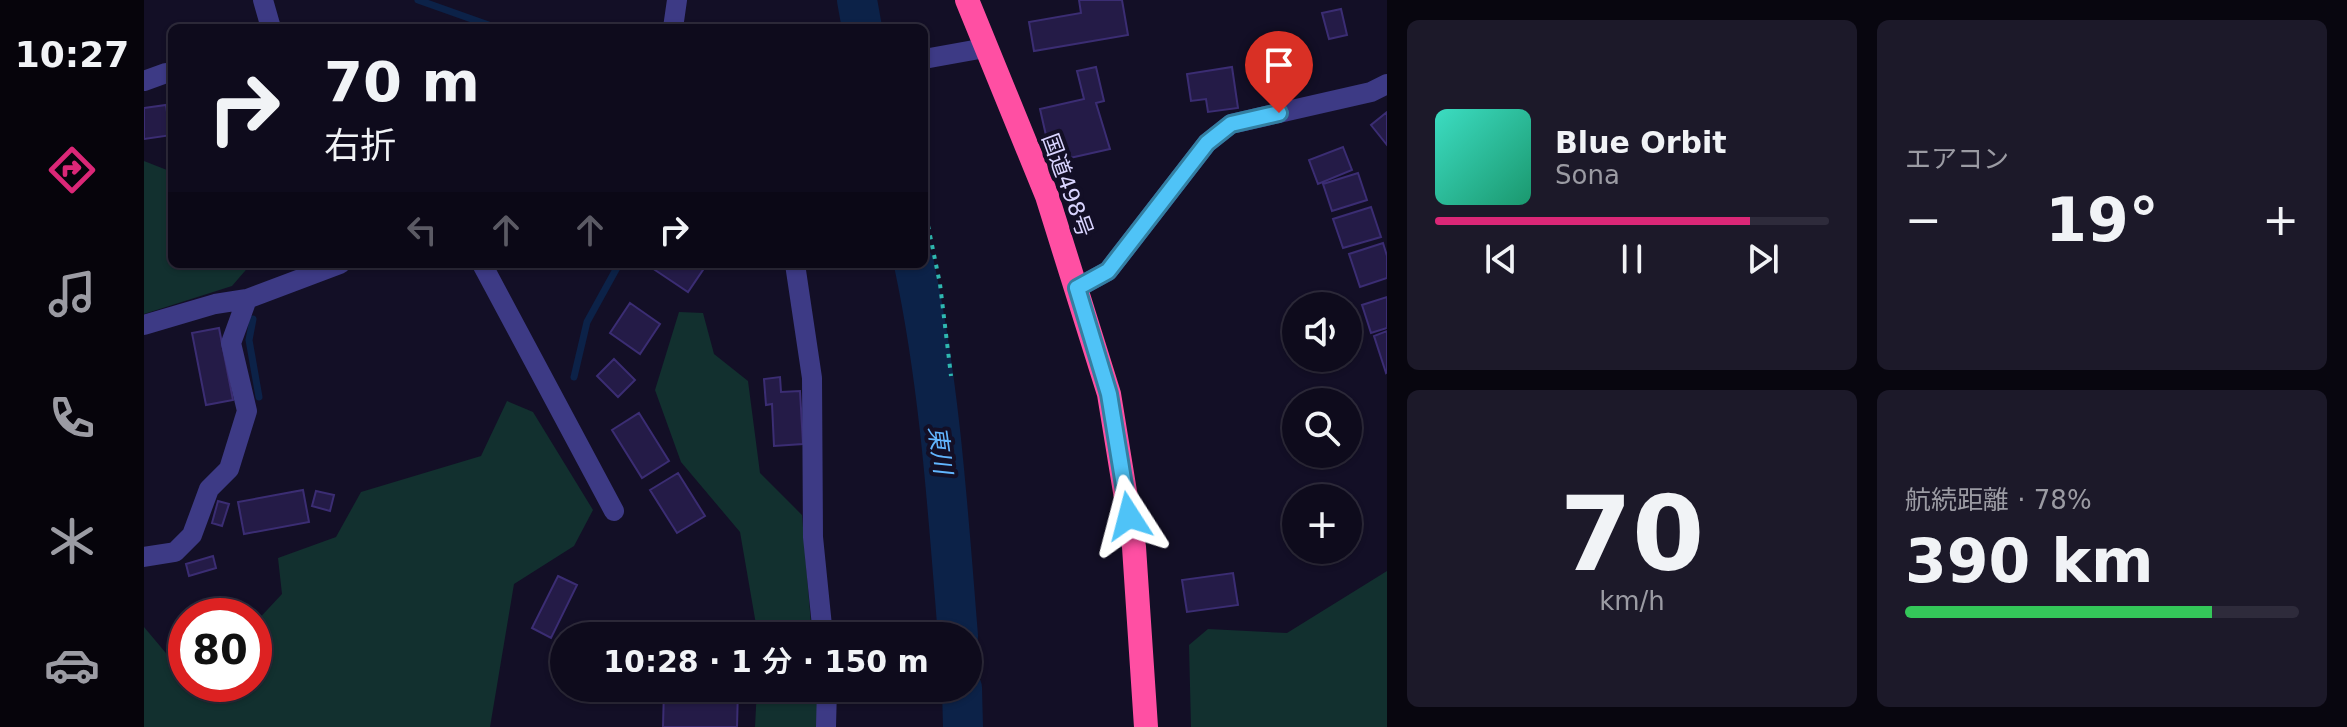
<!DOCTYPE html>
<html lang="ja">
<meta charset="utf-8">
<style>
body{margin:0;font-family:"DejaVu Sans","Noto Sans JP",sans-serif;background:#1c1929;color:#f1f3f6;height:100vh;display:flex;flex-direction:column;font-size:30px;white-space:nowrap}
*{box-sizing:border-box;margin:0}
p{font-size:26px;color:#9b9ba3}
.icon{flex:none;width:44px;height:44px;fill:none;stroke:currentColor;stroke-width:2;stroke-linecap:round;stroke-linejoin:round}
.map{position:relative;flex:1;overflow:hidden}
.sheet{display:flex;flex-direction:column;gap:20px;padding:20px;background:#08060f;width:960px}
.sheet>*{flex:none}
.hud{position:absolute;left:24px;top:24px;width:760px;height:244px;border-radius:12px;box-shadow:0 2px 6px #0004,0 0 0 2px #2e2b3b;background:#0e0b1c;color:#f1f3f6;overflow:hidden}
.fabs{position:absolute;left:1138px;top:292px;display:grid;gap:16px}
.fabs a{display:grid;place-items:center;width:80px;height:80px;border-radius:50%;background:#0e0b1c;box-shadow:0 2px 6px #0004,0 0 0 2px #2e2b3b;font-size:40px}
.speed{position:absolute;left:24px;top:598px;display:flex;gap:16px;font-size:40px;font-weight:700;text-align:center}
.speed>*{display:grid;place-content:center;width:104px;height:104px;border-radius:50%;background:#0e0b1c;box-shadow:0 2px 6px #0004,0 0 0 2px #2e2b3b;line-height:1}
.speed .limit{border:12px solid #d22;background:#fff;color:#111}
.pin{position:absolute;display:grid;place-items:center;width:68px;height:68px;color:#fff;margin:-82px -34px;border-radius:50% 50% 50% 0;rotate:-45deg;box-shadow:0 0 8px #0007}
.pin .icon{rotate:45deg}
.me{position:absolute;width:88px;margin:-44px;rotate:351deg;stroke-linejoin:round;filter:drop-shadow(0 0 6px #0008)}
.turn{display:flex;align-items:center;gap:28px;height:168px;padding:0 24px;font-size:36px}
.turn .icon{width:104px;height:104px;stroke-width:2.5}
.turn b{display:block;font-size:56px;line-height:68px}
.lanes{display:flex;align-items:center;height:76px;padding:0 24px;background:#0003;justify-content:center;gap:40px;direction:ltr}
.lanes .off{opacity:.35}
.big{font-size:60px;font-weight:600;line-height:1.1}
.sheet .widget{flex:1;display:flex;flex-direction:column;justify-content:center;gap:12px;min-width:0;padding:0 28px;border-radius:12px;background:#1c1929}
.sheet .dial{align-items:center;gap:0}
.dial b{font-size:104px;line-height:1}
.song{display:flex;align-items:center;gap:24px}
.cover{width:96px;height:96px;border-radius:12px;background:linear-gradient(135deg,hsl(170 70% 55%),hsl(160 70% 35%))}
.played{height:8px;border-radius:4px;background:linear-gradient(90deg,#db2777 80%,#2e2b3b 80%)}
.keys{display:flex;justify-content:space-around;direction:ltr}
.heat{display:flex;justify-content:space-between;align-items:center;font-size:44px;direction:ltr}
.charge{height:12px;border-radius:6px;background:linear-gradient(90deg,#34c759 78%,#2e2b3b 0)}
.sheet .tiles{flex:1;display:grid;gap:20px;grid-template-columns:repeat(2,1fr)}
.trip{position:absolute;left:406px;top:622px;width:432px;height:80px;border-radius:40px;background:#0e0b1c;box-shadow:0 2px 6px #0004,0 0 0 2px #2e2b3b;font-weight:600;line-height:80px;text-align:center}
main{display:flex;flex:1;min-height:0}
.menu{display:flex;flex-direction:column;width:144px;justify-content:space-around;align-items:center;background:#06040b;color:#9b9ba3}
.menu .icon{width:56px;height:56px}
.menu .selected{color:#db2777}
.menu b{font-size:36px;color:#f1f3f6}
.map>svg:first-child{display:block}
.green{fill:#12302f}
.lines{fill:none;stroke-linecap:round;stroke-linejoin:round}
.stream{stroke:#0c2248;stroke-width:7}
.river{stroke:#0c2248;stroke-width:40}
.building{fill:#241b47;stroke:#3b2d73;stroke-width:2}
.path{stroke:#2fb8b0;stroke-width:4;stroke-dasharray:4 6;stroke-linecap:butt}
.minor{stroke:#3d3a85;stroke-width:20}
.highway{stroke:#ff4fa3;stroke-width:24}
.route-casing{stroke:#337fa1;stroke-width:20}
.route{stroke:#4fc3f7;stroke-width:14}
.labels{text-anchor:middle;stroke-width:8;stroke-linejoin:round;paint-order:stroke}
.street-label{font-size:22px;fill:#d9d4ff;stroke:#130f26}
.water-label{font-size:24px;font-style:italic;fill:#62b6ff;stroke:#130f26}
</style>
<main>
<nav class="menu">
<b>10:27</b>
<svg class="icon selected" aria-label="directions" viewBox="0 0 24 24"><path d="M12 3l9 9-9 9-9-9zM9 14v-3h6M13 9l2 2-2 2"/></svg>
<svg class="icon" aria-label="music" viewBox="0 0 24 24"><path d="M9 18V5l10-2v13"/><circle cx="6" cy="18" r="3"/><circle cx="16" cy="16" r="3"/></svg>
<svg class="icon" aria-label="phone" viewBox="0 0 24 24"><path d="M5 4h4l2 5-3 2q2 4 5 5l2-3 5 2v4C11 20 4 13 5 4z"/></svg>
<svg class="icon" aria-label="climate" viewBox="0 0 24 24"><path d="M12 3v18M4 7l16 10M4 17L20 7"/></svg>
<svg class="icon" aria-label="car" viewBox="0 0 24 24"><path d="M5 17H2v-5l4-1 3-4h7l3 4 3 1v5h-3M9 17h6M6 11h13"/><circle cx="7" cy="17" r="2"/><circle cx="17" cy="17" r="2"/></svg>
</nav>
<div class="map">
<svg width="1243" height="727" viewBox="0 0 1243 727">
<rect width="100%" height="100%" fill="#130f26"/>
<!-- green -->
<path class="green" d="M0 161 28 172V264H107L88 286 0 314Z
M535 312 559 313 570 354 604 381 616 473 658 515 668 636H614L596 532 537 462 511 390Z
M363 401 389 412 449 510 430 546 370 584 346 727H0V627L37 671 42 670V684H110V624L138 594 134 558 192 537 217 492 337 456Z
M1243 571V727H1047L1045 645 1064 629 1143 633Z
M613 688H673V727H611Z"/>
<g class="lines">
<!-- stream -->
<path class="stream" d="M274 0 353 28
M109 319 105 340 115 397
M430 377 443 322 475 264"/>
<!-- river -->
<path class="river" d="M713 0 718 28
M770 264C796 386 804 512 814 636
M818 688 819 727"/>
</g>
<!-- building -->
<path class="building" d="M935 0H978L984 35 890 51 885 22 937 13Z
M1197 9 1203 35 1185 39 1178 13Z
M952 67 960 101 952 103 966 149 908 162 896 109 940 99 933 71Z
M1088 67 1094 108 1064 112 1062 99 1047 101 1043 74Z
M22 105 24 119H28V135L0 139V108Z
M1243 112V145L1227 125Z
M1199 147 1208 170 1174 184 1165 160Z
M1214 173 1223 200 1188 211 1179 184Z
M1227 207 1237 237 1199 248 1189 219Z
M1239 243 1243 256V278L1216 287 1205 254Z
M510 264H563L544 292 508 268Z
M1243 297V328L1227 333 1218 305Z
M486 303 516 324 496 354 466 333Z
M75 328 89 400 62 405 48 333Z
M1243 331V372L1242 373 1230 336Z
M470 359 491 380 474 397 453 376Z
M636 377 637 392 656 391 659 444 630 446 628 404 622 405 620 379Z
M495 413 525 461 498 478 468 430Z
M534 473 561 516 533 533 506 490Z
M159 490 165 522 100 534 94 502Z
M172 491 190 495 186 511 168 506Z
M74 501 85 504 78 526 68 523Z
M69 556 72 568 45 576 42 564Z
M1089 573 1094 605 1043 612 1038 580Z
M414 576 433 585 407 638 388 628Z
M42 638V656L31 659 26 642Z
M520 688H594L593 727H519Z"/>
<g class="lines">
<!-- path -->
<path class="path" d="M780 206 796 284 807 376"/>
<!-- minor -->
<path class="minor" d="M119 0 127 28
M529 28 533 0
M780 59 841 48
M0 81 22 73H28
M338 264 470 511
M651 264 668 378 669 537 679 636
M933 288 964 271 1063 143 1087 124 1227 92 1243 84
M0 325 71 304 103 299 196 264
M0 557 31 552 48 535 65 489 85 469 103 411 87 343 103 299
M682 727 683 688"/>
<!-- highway -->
<path class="highway" d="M823 0 903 196 965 394 990 547 1002 727"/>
</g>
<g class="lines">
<defs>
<path id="route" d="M985 516 965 394 933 288 964 271 1063 143 1087 124 1135 113"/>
</defs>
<!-- route casing -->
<use href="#route" class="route-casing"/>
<!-- route -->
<use href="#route" class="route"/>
</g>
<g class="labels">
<!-- street labels -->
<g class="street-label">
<text transform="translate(924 185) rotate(70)" y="8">国道498号</text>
</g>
<!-- water labels -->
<g class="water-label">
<text transform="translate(796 450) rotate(82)" y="8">東川</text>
</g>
</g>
</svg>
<div class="fabs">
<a><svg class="icon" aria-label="sound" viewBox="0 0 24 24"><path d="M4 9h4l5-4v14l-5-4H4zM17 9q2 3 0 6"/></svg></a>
<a><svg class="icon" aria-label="search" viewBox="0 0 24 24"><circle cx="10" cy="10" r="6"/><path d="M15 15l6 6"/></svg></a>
<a>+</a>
</div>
<div class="speed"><div class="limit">80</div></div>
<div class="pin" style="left:1135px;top:113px;background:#d93025"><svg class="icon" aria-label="arrive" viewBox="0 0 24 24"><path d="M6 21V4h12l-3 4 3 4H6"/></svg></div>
<svg class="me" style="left:985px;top:516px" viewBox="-20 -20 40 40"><path d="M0-17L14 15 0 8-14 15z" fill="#4fc3f7" stroke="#fff" stroke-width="4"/></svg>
<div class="trip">10:28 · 1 分 · 150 m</div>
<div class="hud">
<div class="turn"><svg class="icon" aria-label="right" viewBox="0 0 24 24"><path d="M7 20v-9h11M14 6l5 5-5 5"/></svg><div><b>70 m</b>右折</div></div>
<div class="lanes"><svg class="icon off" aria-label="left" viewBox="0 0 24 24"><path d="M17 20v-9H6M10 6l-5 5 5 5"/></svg><svg class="icon off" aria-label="ahead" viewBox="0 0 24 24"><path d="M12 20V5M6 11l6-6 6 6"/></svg><svg class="icon off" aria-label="ahead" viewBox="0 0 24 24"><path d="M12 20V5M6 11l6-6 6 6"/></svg><svg class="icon" aria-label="right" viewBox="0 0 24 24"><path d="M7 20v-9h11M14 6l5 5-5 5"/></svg></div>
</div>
</div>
<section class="sheet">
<div class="tiles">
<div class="widget">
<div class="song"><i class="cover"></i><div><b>Blue Orbit</b><p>Sona</p></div></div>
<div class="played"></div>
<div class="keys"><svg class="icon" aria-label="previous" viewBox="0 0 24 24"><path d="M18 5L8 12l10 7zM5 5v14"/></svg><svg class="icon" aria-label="pause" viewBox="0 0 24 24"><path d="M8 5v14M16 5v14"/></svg><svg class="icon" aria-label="next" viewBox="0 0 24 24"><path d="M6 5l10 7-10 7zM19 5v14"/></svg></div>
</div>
<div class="widget"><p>エアコン</p>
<div class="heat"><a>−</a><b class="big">19°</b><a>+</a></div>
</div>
<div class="widget dial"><b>70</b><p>km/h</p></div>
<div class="widget"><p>航続距離 · 78%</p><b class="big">390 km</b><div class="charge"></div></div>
</div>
</section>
</main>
